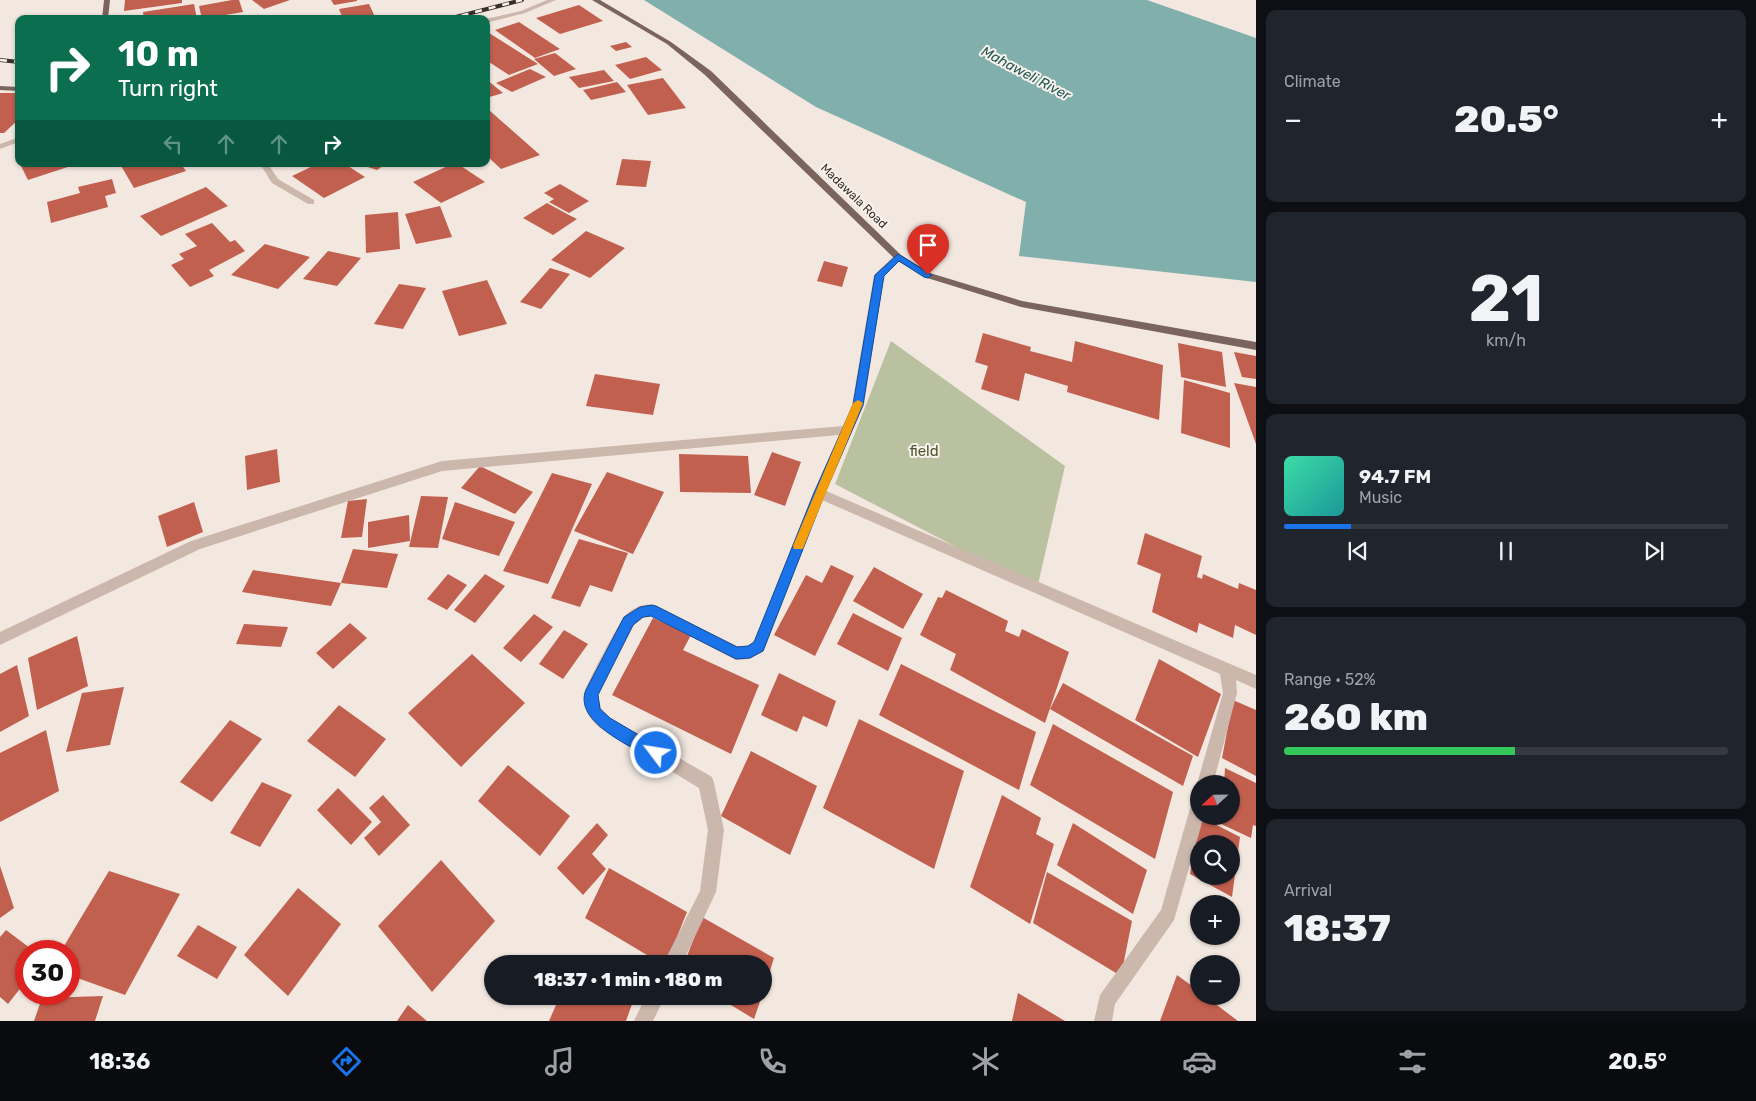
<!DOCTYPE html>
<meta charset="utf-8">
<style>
body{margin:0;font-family:Rubik,sans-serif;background:#20242c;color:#f1f3f6;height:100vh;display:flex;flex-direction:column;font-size:19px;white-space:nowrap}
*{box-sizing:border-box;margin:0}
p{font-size:16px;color:#9ea1a6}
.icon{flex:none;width:28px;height:28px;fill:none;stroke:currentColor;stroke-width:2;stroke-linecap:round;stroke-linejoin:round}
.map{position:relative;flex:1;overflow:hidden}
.drawer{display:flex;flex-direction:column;gap:10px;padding:10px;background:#0d0f14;width:500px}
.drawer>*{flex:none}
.guide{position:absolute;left:15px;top:15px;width:475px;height:152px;border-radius:10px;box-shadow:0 1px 4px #0004;background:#0b6e4f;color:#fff;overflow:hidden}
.needle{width:32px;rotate:248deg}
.fabs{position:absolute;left:1190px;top:775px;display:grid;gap:10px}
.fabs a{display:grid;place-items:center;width:50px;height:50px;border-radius:50%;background:#171b24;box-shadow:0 1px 4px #0004;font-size:25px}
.speed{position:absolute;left:15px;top:940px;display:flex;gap:10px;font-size:25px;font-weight:700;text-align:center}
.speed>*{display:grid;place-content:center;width:65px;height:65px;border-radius:50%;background:#171b24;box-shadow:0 1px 4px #0004;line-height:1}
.speed .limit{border:8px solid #d22;background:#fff;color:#111}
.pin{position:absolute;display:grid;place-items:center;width:42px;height:42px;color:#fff;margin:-51px -21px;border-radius:50% 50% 50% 0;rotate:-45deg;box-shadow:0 0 5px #0007}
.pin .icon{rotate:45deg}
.me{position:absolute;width:55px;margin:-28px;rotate:301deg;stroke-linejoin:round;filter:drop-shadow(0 0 4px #0008)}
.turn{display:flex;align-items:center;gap:18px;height:105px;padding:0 20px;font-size:22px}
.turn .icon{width:65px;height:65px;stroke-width:2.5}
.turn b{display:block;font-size:35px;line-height:42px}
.lanes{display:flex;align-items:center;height:48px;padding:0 20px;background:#0003;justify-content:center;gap:25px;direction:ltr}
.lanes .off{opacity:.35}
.big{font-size:38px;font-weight:800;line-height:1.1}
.drawer .card{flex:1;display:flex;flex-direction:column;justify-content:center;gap:8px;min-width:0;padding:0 18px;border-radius:10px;background:#20242c}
.drawer .dial{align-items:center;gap:0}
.dial b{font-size:65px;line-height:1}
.song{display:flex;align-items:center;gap:15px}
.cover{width:60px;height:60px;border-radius:8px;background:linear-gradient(135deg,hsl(160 70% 55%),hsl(180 70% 35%))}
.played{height:5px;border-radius:2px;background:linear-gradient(90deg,#1a73e8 15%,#363941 15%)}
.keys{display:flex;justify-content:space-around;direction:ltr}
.heat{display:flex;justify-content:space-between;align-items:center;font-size:28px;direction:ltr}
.charge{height:8px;border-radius:4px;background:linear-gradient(90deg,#34c759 52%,#363941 0)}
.trip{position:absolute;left:484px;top:955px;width:288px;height:50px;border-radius:25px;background:#171b24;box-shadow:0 1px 4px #0004;font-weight:800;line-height:50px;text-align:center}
.menu{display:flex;height:80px;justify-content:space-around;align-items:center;background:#090b0e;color:#9ea1a6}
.menu .icon{width:35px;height:35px}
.menu .on{color:#1a73e8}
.menu b{font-size:22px;color:#f1f3f6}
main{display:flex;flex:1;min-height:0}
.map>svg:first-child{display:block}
.green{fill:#b9c1a0}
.water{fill:#80afac}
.building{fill:#c2604f;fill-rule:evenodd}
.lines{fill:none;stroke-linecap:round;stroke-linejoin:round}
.minor{fill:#cbb7ac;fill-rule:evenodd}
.primary{fill:#7a645d;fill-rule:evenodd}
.rail-casing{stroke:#392e2b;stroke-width:4}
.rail{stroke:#faf3ed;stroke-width:2.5;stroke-dasharray:7;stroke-linecap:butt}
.route{fill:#1a73e8;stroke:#114b97}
.slow{fill:#f59e0b}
.labels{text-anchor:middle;stroke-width:4;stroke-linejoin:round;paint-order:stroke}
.far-street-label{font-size:12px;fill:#392e2b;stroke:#faf3ed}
.far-water-label{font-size:14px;font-style:italic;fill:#215958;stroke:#faf3ed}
.park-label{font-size:15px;fill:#4c572f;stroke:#faf3ed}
</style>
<main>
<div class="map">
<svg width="1256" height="1021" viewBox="0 0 1256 1021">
<rect width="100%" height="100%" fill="#f2e8e0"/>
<!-- green -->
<path class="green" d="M891 341 1065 466 1037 589 835 484Z"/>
<!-- water -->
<path class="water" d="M644 0H1147L1256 38V282L1019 256 1026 202 816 107Z"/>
<!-- building -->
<path class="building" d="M125 0H182V3L124 11Z
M232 0H239L243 12 202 19 199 6Z
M252 0H290L264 9Z
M331 0H357V1L334 5Z
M194 4 197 19H144L143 12Z
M369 4 376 19H343L339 9Z
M579 5 603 21 560 34 536 18Z
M519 22 560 49 535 58 495 30Z
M486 31 538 64 509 75 486 60Z
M626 42 632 47 616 51 610 46Z
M555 53 576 69 554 76 534 59Z
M646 57 662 70 630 79 615 65Z
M530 69 546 77 512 92 496 83Z
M604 70 614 81 579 88 569 77Z
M663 78 686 108 648 115 627 85Z
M486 79 503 93 486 98Z
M617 82 626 92 591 100 583 90Z
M0 93H19V119L4 133H0Z
M490 111 540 155 501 169 486 155V113Z
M622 159 651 161 646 187 616 185Z
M20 164H77L28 180Z
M120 164H181L186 171 134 188Z
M317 164H345L365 177 324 198 292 176Z
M358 164H386L377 170Z
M452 164H458L485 182 441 203 413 182Z
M112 179 116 193 105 196 108 207 51 223 47 202 80 193 78 187Z
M560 184 589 201 569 213 549 202 554 199 544 193Z
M206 187 228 206 161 236 140 216Z
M547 203 567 214 577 219 553 235 523 218Z
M440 206 452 237 416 244 405 214Z
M398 212 400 249 366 253 365 215Z
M212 223 230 242 235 240 245 251 209 270 214 276 190 287 171 265 184 259 179 254 197 246 185 234Z
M586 231 625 248 590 278 551 260Z
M265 244 310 257 278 289 231 275Z
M328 251 361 258 337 286 303 279Z
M824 261 848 267 842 287 817 281Z
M550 268 570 274 541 309 520 302Z
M487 280 507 324 459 336 442 291Z
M399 284 426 288 403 329 374 324Z
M983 333 1031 347 1030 351 1072 362 1075 341 1163 365 1159 420 1067 392 1068 386 1025 373 1019 401 981 389 988 366 975 362Z
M1178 343 1222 352 1226 387 1181 377Z
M1234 352 1256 356V379L1242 377Z
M595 374 660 384 653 415 586 406Z
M1184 380 1230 393V448L1181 433Z
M1234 383 1256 387V444Z
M277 449 280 482 247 490 245 456Z
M772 452 801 462 785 506 754 495Z
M679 454 748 456 751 493 680 492Z
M480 466 533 492 515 514 461 488Z
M607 472 664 492 633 554 574 531Z
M552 473 592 484 548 584 503 571Z
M421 496 448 497 438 548 409 547Z
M367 499 362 537 341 538 348 501Z
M194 502 203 532 167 547 158 516Z
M455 502 515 522 499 556 442 539Z
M409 515 410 541 368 548V522Z
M1145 533 1202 556 1197 577 1202 579 1203 574 1238 589 1239 583 1256 590V635L1235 625 1233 638 1199 623 1197 633 1152 612 1161 574 1137 564Z
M579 539 628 553 612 592 590 585 580 607 551 598Z
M353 549 398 554 387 588 341 583Z
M831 565 854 576 815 656 774 635 806 575 822 583Z
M874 567 923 594 903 629 853 601Z
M253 570 341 583 331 606 242 592Z
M448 574 467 585 447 610 427 599Z
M485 574 505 586 475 623 454 610Z
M946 590 1008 621 1005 631 1019 637 1022 629 1069 652 1045 723 950 670 956 654 920 635 938 597 942 598Z
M853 613 902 638 888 671 837 644Z
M534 614 553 627 521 662 503 648Z
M653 618 691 635 683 650 759 685 731 754 612 695Z
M350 623 367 638 333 669 316 653Z
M244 624 288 627 281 647 236 644Z
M564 630 588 644 563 679 539 664Z
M77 636 88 686 37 710 28 658Z
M472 654 525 703 461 767 408 713Z
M1159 659 1221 694 1198 757 1135 720Z
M901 664 1036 732 1019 790 879 715Z
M17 665 29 716 0 732V674Z
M779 673 836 701 827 727 803 716 797 732 761 715Z
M1063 683 1193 756 1183 786 1050 709Z
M124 687 110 745 66 752 82 693Z
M1233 700 1256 710V776L1222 758Z
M339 705 386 739 355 777 307 741Z
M859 719 964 771 934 869 823 808Z
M230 720 262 739 212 802 180 782Z
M1053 724 1173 792 1155 859 1030 785Z
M46 730 59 791 0 822V753Z
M751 751 817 786 790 855 721 816Z
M508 765 570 816 540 856 478 801Z
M1225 768 1256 783V826L1253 825 1251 838 1219 823 1220 816H1231V784H1224Z
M262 782 292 795 260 847 230 833Z
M338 788 372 822 351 845 317 810Z
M383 795 410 825 379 856 364 838 381 822 369 808Z
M1002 795 1041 818 1036 834 1054 844 1030 924 970 887Z
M1199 816 1240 837 1232 897 1190 874ZM1199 844H1231V876H1199Z
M597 823 608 835 592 854 606 869 583 895 557 868Z
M1073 823 1147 870 1133 914 1057 865Z
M441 860 495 921 432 992 378 926Z
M0 866 14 908 0 918Z
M609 868 687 912 666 964H662L585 918Z
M109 871 180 894 125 995 69 975V951H61Z
M1047 872 1132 921 1121 976 1033 923Z
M298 888 341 924 288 996 244 955Z
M702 917 774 958 763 993 762 964H684Z
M198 925 237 947 217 979 177 956Z
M6 930 34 951H26V981L8 1004 0 997V937Z
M1177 975 1199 991V996H1205L1238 1021H1160Z
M1018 993 1065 1021H1012Z
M103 996 95 1021H34L42 998Z
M560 996H635L626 1021H549Z
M716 996H762L754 1019Z
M408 1005 427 1021H397Z"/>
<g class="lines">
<!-- minor -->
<path class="minor" d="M547 0H556L525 13 486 23V19L521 11Z
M19 137V142L0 149V144Z
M260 164H268L278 179 314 200V204H308L272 183Z
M898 254 903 257 884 276 864 405 826 491 1256 675V689L1236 680 1237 693 1213 784H1199V788L1197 784 1223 693 1220 674 822 500 764 651 749 659 736 660 651 616 643 618 634 625 598 695 601 708 610 718 712 777 714 783 724 830 716 892 682 964H663L700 891 708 830 699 788 600 728C590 719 582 709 584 694 584 688 620 621 625 616 633 607 646 602 657 606L737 646H747L754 642 813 493 839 435 442 471 200 549 0 645V632L191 541 442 461 843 426 852 405 874 275 895 255Z
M1199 797V816H1204L1174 920 1115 1004 1112 1021H1094L1100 995 1161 910 1191 805 1193 799Z
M646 996H665L653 1021H634Z"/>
<!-- primary -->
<path class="primary" d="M104 0H110L108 19H102Z
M592 0H600L671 42 711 71 901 255 930 273 1022 301 1256 342V350L1021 307 924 277 895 259 705 75 667 44Z
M0 86 19 87V91L0 90Z"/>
<defs>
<path id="rail" d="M448 19 522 0
M0 60 19 62"/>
</defs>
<!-- rail casing -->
<use href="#rail" class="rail-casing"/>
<!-- rail -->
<use href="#rail" class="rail"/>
</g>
<!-- route -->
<path class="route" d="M898 254 932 275 928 278 924 277 899 261 884 276 863 405 825 493 763 651 750 658 736 659 651 616 643 617 633 625 598 695 600 709 610 718 661 748 663 753 661 758 656 760 651 758C630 746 573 721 586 690L624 617 640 607 652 605 656 606 737 647 748 646 754 642 814 493 853 405 875 275Z"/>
<!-- slow -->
<path class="slow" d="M858 400 863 403 804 546 803 549H794L793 546 853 403Z"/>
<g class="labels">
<!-- far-street labels -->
<g class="far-street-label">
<text transform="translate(854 196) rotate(44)" y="4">Madawala Road</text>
</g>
<!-- far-water labels -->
<g class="far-water-label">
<text transform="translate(1026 73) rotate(28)" y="5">Mahaweli River</text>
</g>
<!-- park labels -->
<g class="park-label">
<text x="924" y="456">field</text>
</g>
</g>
</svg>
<div class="fabs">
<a><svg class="needle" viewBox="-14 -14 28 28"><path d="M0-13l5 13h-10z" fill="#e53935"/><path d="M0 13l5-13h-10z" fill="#9ea1a6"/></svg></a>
<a><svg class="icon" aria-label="search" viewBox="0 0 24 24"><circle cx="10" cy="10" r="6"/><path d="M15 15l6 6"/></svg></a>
<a>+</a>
<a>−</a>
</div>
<div class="speed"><div class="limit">30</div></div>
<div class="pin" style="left:928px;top:275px;background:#d93025"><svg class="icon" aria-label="arrive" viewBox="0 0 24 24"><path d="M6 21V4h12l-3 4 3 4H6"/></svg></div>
<svg class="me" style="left:656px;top:753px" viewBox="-20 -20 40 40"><circle r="17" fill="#1a73e8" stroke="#fff" stroke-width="3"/><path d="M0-11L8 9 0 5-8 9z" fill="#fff"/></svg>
<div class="trip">18:37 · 1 min · 180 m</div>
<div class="guide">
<div class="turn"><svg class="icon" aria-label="right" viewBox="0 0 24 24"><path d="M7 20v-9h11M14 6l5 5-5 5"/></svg><div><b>10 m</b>Turn right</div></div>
<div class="lanes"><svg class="icon off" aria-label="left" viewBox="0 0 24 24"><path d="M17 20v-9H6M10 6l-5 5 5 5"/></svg><svg class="icon off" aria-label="ahead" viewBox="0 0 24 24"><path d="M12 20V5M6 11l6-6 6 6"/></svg><svg class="icon off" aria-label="ahead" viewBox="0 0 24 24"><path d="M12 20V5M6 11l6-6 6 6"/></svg><svg class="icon" aria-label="right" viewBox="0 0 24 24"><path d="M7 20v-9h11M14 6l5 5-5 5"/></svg></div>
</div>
</div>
<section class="drawer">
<div class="card"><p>Climate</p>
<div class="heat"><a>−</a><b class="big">20.5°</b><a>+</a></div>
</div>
<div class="card dial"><b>21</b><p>km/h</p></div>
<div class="card">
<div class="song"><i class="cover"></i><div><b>94.7 FM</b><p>Music</p></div></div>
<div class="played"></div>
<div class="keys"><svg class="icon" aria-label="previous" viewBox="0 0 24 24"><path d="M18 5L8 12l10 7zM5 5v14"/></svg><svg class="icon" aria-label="pause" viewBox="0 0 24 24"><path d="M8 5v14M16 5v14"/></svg><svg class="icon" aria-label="next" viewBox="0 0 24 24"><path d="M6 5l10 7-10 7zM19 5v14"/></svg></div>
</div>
<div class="card"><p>Range · 52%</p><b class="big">260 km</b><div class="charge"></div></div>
<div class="card"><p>Arrival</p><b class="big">18:37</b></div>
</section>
</main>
<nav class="menu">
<b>18:36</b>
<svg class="icon on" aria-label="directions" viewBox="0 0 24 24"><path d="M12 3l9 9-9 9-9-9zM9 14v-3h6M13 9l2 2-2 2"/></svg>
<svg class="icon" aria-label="music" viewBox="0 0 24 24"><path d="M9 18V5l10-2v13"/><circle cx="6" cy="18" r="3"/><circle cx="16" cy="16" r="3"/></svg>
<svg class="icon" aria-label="phone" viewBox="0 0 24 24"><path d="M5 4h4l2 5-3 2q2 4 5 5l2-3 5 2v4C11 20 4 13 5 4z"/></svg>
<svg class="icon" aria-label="climate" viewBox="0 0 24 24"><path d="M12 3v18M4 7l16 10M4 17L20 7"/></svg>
<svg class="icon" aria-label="car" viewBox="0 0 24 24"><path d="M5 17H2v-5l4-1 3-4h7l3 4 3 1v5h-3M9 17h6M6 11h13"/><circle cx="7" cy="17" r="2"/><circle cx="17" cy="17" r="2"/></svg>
<svg class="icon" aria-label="filters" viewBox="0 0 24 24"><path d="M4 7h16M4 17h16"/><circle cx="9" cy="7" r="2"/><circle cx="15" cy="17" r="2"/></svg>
<b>20.5°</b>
</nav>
